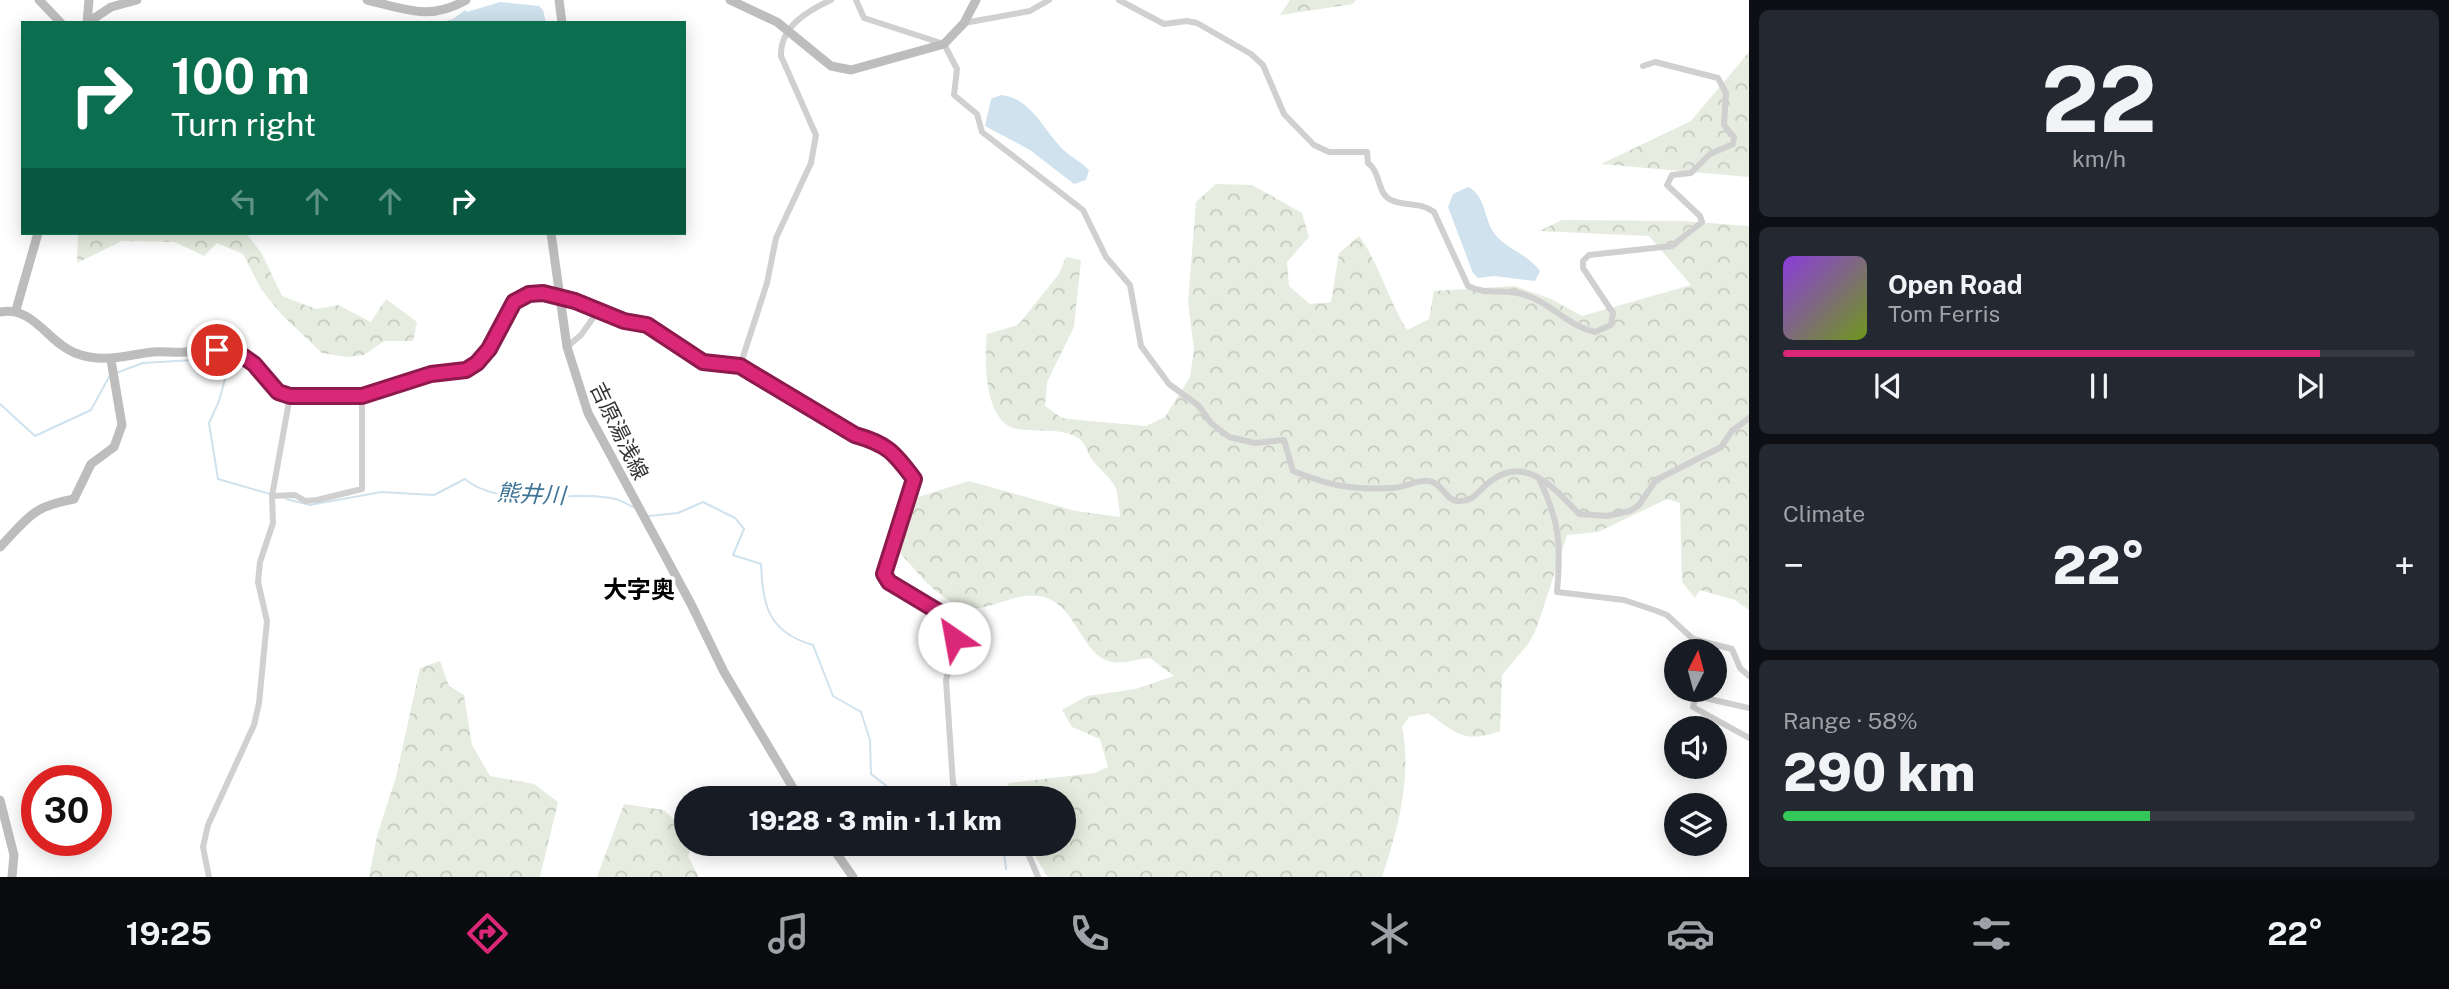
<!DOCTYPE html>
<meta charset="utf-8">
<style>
body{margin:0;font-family:"Public Sans","Noto Sans JP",sans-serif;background:#242831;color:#f1f3f6;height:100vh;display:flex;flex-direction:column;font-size:26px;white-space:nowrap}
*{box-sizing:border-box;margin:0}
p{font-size:23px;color:#9ea1a6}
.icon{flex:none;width:38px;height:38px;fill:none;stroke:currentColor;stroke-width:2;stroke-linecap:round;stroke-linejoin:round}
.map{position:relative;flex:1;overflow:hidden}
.details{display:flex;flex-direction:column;gap:10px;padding:10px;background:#0d0f14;width:700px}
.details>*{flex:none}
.guide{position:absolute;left:21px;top:21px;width:665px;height:214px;border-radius:0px;box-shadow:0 4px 18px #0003;background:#0b6e4f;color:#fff;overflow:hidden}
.needle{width:46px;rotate:6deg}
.tools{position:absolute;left:1664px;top:639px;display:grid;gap:14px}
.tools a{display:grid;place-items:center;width:63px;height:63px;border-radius:50%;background:#171b24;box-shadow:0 4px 18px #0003;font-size:35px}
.speed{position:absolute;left:21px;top:765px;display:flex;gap:14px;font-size:35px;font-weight:700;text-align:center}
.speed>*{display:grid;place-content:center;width:91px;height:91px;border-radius:50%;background:#171b24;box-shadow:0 4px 18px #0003;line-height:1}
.speed .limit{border:10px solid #d22;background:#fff;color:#111}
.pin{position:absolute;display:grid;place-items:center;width:60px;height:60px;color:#fff;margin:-30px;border:4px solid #fff;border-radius:50%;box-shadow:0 2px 7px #0007}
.me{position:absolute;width:77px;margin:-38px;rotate:327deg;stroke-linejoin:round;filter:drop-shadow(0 0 5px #0008)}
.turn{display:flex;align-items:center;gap:24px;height:147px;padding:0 35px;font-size:32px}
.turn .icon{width:91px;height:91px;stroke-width:2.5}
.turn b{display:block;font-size:49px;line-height:60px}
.lanes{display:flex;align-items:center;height:66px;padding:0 35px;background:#0003;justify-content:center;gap:35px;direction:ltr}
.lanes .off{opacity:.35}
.big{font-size:52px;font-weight:800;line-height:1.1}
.details .card{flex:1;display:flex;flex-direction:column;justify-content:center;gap:10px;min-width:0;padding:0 24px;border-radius:10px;background:#242831}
.details .dial{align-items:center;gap:0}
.dial b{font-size:91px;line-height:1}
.song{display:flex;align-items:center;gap:21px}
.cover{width:84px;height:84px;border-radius:10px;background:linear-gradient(135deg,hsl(270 70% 55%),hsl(80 70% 35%))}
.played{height:7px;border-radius:4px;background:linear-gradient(90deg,#db2777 85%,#363941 85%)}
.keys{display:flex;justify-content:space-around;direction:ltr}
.heat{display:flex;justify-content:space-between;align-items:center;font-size:38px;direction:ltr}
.charge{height:10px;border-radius:5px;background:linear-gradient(90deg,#34c759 58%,#363941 0)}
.trip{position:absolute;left:674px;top:786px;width:402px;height:70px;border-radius:35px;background:#171b24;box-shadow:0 4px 18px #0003;font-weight:800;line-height:70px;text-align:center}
.dock{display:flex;height:112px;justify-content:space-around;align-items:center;background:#090b0e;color:#9ea1a6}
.dock .icon{width:49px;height:49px}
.dock .current{color:#db2777}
.dock b{font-size:32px;color:#f1f3f6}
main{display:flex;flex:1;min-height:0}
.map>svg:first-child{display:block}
.forest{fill:url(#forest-crowns)}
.water{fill:#cfe2ee}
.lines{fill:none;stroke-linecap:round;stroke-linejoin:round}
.stream{stroke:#cfe2ee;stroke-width:2}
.street{stroke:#d0d0d0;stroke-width:6}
.secondary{stroke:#bdbdbd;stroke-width:9}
.route-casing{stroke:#8e194d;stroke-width:18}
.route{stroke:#db2777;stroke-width:12}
.labels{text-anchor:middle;stroke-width:7;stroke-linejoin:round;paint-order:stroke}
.street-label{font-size:21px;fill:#333;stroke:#fff}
.water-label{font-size:23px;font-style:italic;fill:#3f7597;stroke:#fff}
.quarter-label{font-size:24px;font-weight:bold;fill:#000;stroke:#fff}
</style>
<main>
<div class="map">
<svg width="1749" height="877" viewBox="0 0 1749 877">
<defs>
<pattern id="forest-crowns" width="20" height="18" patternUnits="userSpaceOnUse" patternTransform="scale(1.75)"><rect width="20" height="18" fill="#e6ecdf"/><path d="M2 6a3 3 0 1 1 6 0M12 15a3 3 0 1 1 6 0" fill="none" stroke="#c6cbc0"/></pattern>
</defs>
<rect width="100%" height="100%" fill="#fff"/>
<!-- forest -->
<path class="forest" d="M1290 0H1356L1353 4 1280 15Z
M1749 52V177L1601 164 1691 121Z
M1216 184 1252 185 1302 213 1309 237 1287 262 1289 286 1310 304 1331 302 1339 253 1359 236C1380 265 1388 300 1407 330L1429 319 1434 291 1515 286 1551 299 1582 316 1691 285 1649 236 1539 231 1562 220 1683 221 1749 226V610L1735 600 1700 590 1695 598 1682 582 1680 503 1667 499 1598 532 1567 535 1537 627 1529 643 1502 675 1500 731C1465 744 1456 733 1428 713L1409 717 1402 727C1412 777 1398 830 1382 877H1048L1027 844H1064V798H998L1009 783 1095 773 1108 767 1100 739 1072 727 1062 710 1087 696 1136 689 1174 676 1150 658C1139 659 1123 664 1112 662 1083 657 1078 611 1049 599 1020 587 993 611 970 608 939 603 919 573 899 552L915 498 969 481 1076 511 1120 517C1117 480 1116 487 1094 462 1086 453 1087 442 1075 436 1059 428 1034 432 1017 429 984 423 984 359 987 334L1018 325 1059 274 1066 257 1081 260 1074 327 1047 382 1045 406 1062 418 1089 421 1146 426 1165 417 1190 377 1194 350 1188 302 1196 202Z
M78 233H246L262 254 282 296 316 309 338 305 371 322 386 299 417 322 413 341H384L364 355 347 357 322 353 282 315 261 289 243 254 217 243 204 256 175 242 122 241 77 263Z
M440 661 449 686 464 695 472 745 490 776 534 784 558 802 540 877H369L377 836 396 777 420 668Z
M624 804 664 810 686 832V844H692L688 856 699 877H597Z"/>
<!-- water -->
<path class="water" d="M500 2 539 6 543 10 546 23H438L453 19 465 10 467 12Z
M1001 95C1033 98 1045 135 1067 153 1075 159 1082 163 1089 170L1086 180 1074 184 1030 150 985 126 991 99Z
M1468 187C1485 194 1484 219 1494 233 1506 249 1526 253 1540 271L1535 281 1495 276 1478 278 1473 273 1448 207 1453 194Z"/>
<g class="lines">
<!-- stream -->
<path class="stream" d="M116 373 143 363 210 359 226 375 219 401 209 423 218 479 270 494
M0 404 35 436 91 410 110 375
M286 499 310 505 381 492 434 495 465 479C502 510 570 489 615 499 621 500 628 505 635 508
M649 516 678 513 703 502 735 518 744 529 733 555 761 564C763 606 768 632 813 645L833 696 861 712 870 740 871 774 902 798
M1003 844 1006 869"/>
<!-- street -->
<path class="street" d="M856 0 864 18 944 44 957 69 954 95 977 114 982 132 1083 210 1106 257 1130 285 1141 346 1169 384 1199 406 1211 423 1229 437 1255 443 1284 440 1293 471C1331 486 1351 490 1392 488 1405 488 1417 479 1429 481 1443 483 1445 501 1459 501 1471 502 1477 493 1486 485 1522 452 1552 485 1579 514L1607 516 1630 511 1639 505 1656 480 1721 447 1732 431 1749 418
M1119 0 1164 24 1187 21 1197 23 1251 54 1263 65 1284 114 1314 145 1329 152H1367L1368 163C1381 172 1377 194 1391 200 1406 207 1419 201 1434 212L1468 286C1485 295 1504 289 1522 294 1549 301 1567 326 1595 332L1611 325 1613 313 1583 268V261L1589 255 1672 246 1702 222 1700 216 1667 185 1672 175 1691 173 1710 154 1733 144 1734 137 1724 125 1726 93 1718 78 1655 62 1643 66
M964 23 1030 11 1049 0
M559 296 623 321 647 325 703 362 740 366 855 435C887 444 894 452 914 479L884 574 889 582 939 612 951 629 953 656 946 680 953 783 959 798
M567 347 581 335 598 311
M740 366 767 283 776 238 811 163 816 135 781 56C780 27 807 11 831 0
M1539 479C1560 521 1561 546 1557 592L1624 600 1657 611 1667 615 1693 639 1732 649 1740 668 1749 676
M272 496 295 495 305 501 317 500 362 489V396
M1749 708 1705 698 1695 700 1693 707 1749 738
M1024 844 1038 877
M209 877 203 847 208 825 254 725 259 703 267 621 258 582 260 562 273 523 272 496 290 396"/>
<!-- secondary -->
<path class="secondary" d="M39 0 61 23
M367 0C405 9 430 21 466 0
M559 0 562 23
M730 0 777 22 831 66 851 70 944 44 964 23 976 0
M87 23 111 7 137 0
M87 23 89 0
M551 233 567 347 588 413 691 604 724 672 799 798
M16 310 38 233
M0 312C34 306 47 342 75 353 104 364 125 355 153 352 164 351 174 353 185 352 195 352 206 349 217 350 260 352 255 381 280 393 296 401 345 398 364 396 389 393 409 377 434 373 448 371 463 373 475 364 513 337 494 283 559 296
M0 547C29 517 31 507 74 499L91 464 114 447 122 425 111 360
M0 800 14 855 12 877
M830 844 853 877"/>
</g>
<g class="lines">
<defs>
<path id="route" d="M217 350 244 357 254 364 278 392 290 396H362L431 374 466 370 477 363 489 349 514 302 529 294 543 293 575 301 624 321 647 325 703 362 740 366 855 435C887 444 894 452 914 479L884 574 889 582 939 612 954 638"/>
</defs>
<!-- route casing -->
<use href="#route" class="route-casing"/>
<!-- route -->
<use href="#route" class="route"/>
</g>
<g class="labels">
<!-- street labels -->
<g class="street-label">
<text transform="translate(619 431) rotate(64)" y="7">吉原湯浅線</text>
</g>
<!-- water labels -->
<g class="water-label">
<text transform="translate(531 494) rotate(3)" y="8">熊井川</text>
</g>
<!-- quarter labels -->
<g class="quarter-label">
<text x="639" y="598">大字奥</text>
</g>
</g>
</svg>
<div class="tools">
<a><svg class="needle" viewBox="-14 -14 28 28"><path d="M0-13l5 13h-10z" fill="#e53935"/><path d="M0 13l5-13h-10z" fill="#9ea1a6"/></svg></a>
<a><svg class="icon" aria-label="sound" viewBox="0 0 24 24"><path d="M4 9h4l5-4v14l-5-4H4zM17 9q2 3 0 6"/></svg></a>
<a><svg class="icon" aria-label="layers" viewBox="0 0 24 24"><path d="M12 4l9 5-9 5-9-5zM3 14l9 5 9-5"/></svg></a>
</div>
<div class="speed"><div class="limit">30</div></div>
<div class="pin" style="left:217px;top:350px;background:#d93025"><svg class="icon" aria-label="arrive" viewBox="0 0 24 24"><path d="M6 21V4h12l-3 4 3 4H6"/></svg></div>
<svg class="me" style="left:954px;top:638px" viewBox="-20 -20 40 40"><circle r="19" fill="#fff"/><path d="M0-13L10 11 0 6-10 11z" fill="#db2777"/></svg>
<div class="trip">19:28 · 3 min · 1.1 km</div>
<div class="guide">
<div class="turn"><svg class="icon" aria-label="right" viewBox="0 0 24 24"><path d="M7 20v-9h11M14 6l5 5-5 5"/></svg><div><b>100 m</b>Turn right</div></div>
<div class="lanes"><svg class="icon off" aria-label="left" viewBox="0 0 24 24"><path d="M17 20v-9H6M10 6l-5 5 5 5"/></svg><svg class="icon off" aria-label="ahead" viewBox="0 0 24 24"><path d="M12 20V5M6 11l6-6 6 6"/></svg><svg class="icon off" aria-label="ahead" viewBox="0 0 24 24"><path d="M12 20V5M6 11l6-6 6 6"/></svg><svg class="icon" aria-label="right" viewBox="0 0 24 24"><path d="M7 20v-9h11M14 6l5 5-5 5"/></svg></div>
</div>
</div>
<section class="details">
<div class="card dial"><b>22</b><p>km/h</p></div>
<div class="card">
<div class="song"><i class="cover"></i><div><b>Open Road</b><p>Tom Ferris</p></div></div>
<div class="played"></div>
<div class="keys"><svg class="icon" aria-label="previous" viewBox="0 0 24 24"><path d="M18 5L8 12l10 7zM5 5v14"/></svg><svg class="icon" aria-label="pause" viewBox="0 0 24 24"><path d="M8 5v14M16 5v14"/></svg><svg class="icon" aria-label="next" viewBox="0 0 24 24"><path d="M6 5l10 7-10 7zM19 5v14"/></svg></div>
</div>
<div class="card"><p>Climate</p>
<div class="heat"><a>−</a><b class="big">22°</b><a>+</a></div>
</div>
<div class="card"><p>Range · 58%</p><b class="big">290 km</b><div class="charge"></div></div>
</section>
</main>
<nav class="dock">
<b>19:25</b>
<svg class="icon current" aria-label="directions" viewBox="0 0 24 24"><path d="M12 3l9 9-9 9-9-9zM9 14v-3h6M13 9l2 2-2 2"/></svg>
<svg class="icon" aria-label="music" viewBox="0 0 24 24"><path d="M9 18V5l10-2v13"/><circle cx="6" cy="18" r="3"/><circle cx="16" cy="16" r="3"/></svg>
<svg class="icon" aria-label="phone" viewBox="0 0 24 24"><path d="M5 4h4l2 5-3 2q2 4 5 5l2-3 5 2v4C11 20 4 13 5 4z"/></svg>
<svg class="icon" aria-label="climate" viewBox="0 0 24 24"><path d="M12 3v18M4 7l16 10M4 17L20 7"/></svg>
<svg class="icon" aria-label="car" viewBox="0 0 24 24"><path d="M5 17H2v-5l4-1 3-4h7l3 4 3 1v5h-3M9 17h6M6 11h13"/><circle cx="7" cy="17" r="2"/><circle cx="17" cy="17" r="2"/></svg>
<svg class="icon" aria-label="filters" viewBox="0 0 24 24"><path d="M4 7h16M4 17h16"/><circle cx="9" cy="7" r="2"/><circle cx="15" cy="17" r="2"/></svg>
<b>22°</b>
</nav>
